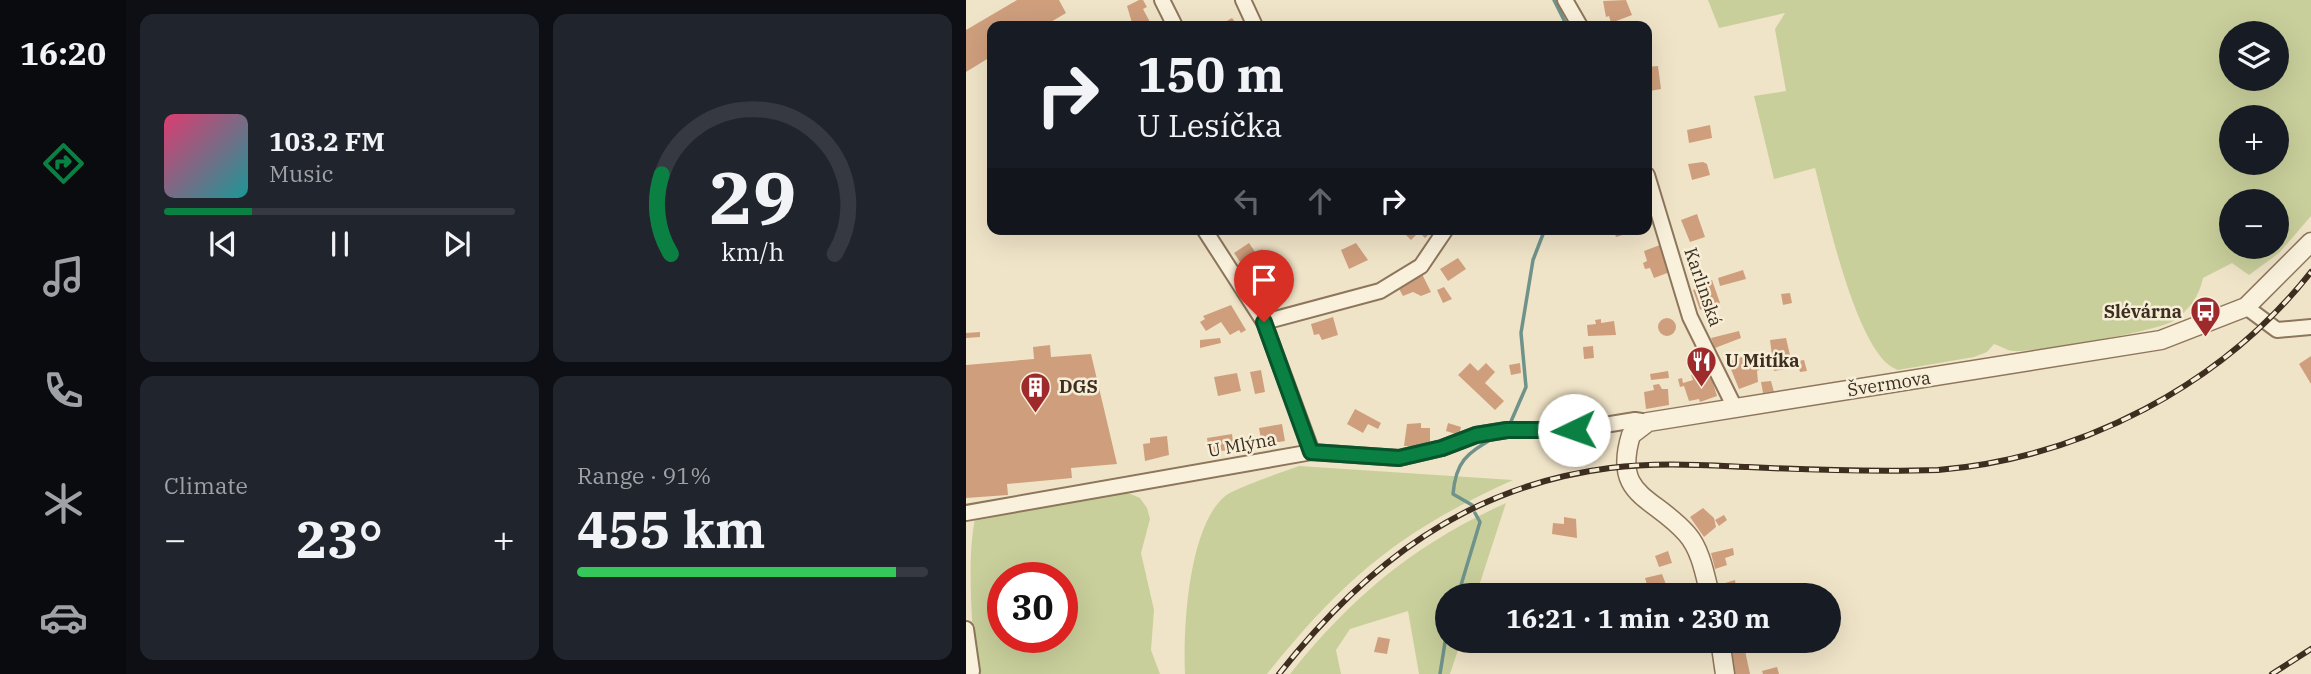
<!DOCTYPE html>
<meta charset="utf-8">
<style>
body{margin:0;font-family:"IBM Plex Serif",serif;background:#20242c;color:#f1f3f6;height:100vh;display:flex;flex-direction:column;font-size:26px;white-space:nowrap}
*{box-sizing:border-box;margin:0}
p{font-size:23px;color:#9ea1a6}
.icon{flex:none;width:38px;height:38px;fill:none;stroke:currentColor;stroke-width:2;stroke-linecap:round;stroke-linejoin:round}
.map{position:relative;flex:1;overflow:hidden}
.drawer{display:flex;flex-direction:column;gap:14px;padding:14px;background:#0d0f14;width:840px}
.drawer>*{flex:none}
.banner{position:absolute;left:21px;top:21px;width:665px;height:214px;border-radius:14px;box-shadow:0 7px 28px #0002;background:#171b24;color:#f1f3f6;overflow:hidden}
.tools{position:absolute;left:1253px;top:21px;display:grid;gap:14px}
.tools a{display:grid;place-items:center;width:70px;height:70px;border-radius:50%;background:#171b24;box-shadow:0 7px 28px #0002;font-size:35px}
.speed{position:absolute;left:21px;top:562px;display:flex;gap:14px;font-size:35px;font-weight:700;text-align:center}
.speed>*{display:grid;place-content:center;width:91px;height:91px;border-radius:50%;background:#171b24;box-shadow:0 7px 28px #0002;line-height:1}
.speed .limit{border:10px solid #d22;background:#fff;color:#111}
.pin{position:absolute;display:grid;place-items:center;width:60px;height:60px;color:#fff;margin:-72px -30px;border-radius:50% 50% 50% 0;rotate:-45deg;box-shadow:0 0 7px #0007}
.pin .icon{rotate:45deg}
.me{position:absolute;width:77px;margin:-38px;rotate:267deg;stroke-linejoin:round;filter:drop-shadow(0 0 5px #0008)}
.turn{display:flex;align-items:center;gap:24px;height:147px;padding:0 35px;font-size:32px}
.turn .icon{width:91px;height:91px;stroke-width:2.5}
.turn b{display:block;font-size:49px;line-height:60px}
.lanes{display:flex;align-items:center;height:66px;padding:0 35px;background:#0003;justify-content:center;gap:35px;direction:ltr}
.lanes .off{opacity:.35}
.big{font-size:52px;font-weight:700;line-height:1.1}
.drawer .card{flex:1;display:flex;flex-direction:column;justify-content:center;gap:10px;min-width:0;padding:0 24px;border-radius:14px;background:#20242c}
.drawer .dial{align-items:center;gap:0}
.dial svg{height:182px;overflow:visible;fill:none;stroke:#363941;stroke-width:7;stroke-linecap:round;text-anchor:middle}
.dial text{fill:#f1f3f6;stroke:none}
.song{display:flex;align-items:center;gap:21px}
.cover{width:84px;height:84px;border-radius:10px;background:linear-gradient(135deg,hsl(340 70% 55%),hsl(180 70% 35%))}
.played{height:7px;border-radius:4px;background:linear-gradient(90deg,#0b8043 25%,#363941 25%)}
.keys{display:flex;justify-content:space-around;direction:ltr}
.heat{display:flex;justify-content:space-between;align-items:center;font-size:38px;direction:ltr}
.charge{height:10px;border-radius:5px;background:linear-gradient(90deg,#34c759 91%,#363941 0)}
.drawer .tiles{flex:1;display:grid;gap:14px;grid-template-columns:repeat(2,1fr)}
.trip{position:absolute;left:469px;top:583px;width:406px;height:70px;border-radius:35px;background:#171b24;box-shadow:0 7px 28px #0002;font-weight:700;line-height:70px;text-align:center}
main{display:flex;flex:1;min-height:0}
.tabs{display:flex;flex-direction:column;width:126px;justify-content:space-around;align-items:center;background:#090b0e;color:#9ea1a6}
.tabs .icon{width:49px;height:49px}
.tabs .active{color:#0b8043}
.tabs b{font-size:32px;color:#f1f3f6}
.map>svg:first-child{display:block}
.green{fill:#c9cf9b;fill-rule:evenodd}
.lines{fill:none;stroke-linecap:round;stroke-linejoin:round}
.stream{stroke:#6f938a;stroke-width:3.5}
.building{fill:#cf9f7d}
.minor-casing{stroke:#8d765c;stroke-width:18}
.tertiary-casing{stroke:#8d765c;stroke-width:21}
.minor{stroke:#faf1dc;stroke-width:14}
.tertiary{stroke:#faf1dc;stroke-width:18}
.rail-casing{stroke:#3d2e20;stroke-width:6}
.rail{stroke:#f7eed8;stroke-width:3.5;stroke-dasharray:10;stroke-linecap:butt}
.route-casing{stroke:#07532c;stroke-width:18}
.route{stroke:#0b8043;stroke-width:12}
.labels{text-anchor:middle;stroke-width:5;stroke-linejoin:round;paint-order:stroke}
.street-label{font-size:18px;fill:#3d2e20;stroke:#f7eed8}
.poi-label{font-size:18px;font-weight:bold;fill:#3d2e20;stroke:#f7eed8;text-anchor:start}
</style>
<main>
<nav class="tabs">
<b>16:20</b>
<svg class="icon active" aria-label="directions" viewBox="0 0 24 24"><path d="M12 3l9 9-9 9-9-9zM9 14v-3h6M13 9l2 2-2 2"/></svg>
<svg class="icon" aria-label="music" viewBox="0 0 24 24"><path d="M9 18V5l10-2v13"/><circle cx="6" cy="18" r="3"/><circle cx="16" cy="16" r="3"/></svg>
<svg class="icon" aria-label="phone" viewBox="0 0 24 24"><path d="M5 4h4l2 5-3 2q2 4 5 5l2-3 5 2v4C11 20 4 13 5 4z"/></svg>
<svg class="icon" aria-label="climate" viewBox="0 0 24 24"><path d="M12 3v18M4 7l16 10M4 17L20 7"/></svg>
<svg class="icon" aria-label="car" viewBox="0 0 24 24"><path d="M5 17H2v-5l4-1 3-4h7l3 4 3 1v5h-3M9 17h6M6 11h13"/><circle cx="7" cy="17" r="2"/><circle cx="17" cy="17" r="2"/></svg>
</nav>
<section class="drawer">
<div class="tiles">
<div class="card">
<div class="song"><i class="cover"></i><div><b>103.2 FM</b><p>Music</p></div></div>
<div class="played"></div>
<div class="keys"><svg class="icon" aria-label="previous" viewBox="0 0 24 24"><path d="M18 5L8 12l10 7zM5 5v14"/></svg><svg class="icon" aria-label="pause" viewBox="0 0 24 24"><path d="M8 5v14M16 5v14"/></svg><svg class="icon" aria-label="next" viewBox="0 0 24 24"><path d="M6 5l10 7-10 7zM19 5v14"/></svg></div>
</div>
<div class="card dial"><svg viewBox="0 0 100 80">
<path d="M14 69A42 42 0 1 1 86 69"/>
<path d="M14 69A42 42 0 0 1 10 34" stroke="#0b8043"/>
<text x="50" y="56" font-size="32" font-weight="700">29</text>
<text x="50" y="72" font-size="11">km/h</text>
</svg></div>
<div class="card"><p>Climate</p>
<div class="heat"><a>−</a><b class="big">23°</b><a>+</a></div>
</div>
<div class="card"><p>Range · 91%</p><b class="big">455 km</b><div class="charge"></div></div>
</div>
</section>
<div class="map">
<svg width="1345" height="674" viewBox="0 0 1345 674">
<rect width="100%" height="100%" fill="#f0e4c8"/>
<!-- green -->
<path class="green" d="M742 0H1345V216L1313 253 1283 275 1266 263 1237 278C1233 297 1223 310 1207 321 1189 332 1071 352 1048 351 1041 351 1035 346 1028 344L1021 352 1008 357 932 370C891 358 860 209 849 168L808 179 788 96 820 91 809 29 819 13 753 28ZM1311 33V79H1265V33ZM1311 117V163H1265V117ZM1311 201V247H1265V201Z
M333 466 547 480C434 531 378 578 301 674H219C217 629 222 529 258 497 268 488 317 472 333 466Z
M160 492 174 498 181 508 184 519 175 553 188 610 185 650 194 674H11C6 631 0 553 10 515ZM37 578H96V637H37Z
M540 503 510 595H481V640L495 641 484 674H453L442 611 384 629 370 650 375 674H324C386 596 449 544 540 503Z"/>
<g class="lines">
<!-- stream -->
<path class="stream" d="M588 0 601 26
M543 426 560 387 555 333 567 260 579 229
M506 505 487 494C490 460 501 454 529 437
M492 595 514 522 509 513
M474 674 481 630"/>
</g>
<!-- building -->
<path class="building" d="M51 0H93L100 13 78 26H26V56L0 72V30Z
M173 0H177L181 7 177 9 184 22 175 26 166 23 161 6Z
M660 0 666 15 645 23 643 16 640 17 637 1Z
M266 18 272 26H252Z
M692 66 695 89 684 91 681 67Z
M744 125 746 138 723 143 721 130Z
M737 162 741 164 744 175 726 180 722 164Z
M731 214 739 237 724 242 715 220Z
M438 229H468L459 238 453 232 445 240 436 231Z
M647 229H673V230L650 237Z
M283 243 294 259 292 252 296 249 305 261 296 267 293 263 284 269 282 266 279 269 268 253Z
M390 243 402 260 383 269 375 250Z
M694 245 704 272 688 278 684 268 679 269 677 263 681 261 678 251Z
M492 258 500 269 482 281 474 269Z
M777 270 780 279 754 286 752 278Z
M456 274 465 292 455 296 447 292 437 296 432 287Z
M746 280 754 303 734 310 727 290Z
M478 287 486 299 477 303 471 290Z
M824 293 826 303 817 305 815 294Z
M265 305 280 330 275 333 273 330 264 335 255 322 240 331 234 322 239 319 237 316Z
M367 317 372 335 356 340 353 334 348 335 345 324Z
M692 327a9 9 0 1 1 18 0a9 9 0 1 1-18 0Z
M635 319V323L648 321 650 335 622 336 621 325 630 324 629 320Z
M773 331 775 338 749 348 745 338Z
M14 332V337L0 338V333Z
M254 338 255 343 234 348V340Z
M820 338 827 368 808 371 804 340Z
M84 345 85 357 125 354 151 464 105 468 106 478 41 484 42 495 0 498V365L68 359 67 347Z
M627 346 628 358 618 359 617 347Z
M781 355 784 361 792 362 795 369 791 371 792 382 773 389 762 362Z
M1345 356V384L1333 364Z
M838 360 841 371 834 372 831 361Z
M504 363 512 371 520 363 529 372 519 383 538 401 529 410 492 375Z
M554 363 555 373 545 375 543 365Z
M295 370 299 392 289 394 284 372Z
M743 370 751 396 734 402 733 399 723 401 718 386 714 387 712 379 716 378 717 383 727 380 725 375Z
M702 371 703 378 685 380 684 374Z
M271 373 275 391 252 396 248 377Z
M805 381 808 392 797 393 795 382Z
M693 384 696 389H702L703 405 680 409 678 392 688 390 687 385Z
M389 409 415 423 412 429 402 424 397 433 381 424Z
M455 423V428H464V446H438L441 424Z
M482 423 495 427 493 435 480 431Z
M316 424 319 441 296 445 293 428Z
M266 434 268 449 243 453 241 438Z
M201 436 203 455 179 461 177 444 184 443V438Z
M737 508 748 518 750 527 738 537 724 517Z
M758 515 761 520 753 526 749 520Z
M598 517 610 519 611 538 586 534 587 523 598 524Z
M767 548 768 555 759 558 761 565 749 569 745 553Z
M702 551 706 563 693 567 689 556Z
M696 574 704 595H684L679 578Z
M769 580 771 595H751L749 586Z
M613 588 615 595H597V591Z
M412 637 424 639 421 654 408 652Z
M778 646 784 674H767L763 649Z
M811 667 813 674H797L796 671Z"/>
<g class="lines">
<defs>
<path id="minor" d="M196 0 209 26
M277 0 289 26
M599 0 614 26
M681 175 724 317 769 408
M238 229 298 322 346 452
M1280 307 1311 330 1345 327
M298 322 414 291 455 266 480 229
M0 513 346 452 433 458 476 448 510 435 541 430H608L669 420 682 422
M0 629 6 671"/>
<path id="tertiary" d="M744 595C739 575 735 550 721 534 688 496 646 497 665 435L682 422 1195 340 1280 307 1345 242
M754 640 759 674"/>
</defs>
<!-- minor casing -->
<use href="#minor" class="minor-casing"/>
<!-- tertiary casing -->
<use href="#tertiary" class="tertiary-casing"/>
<!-- minor -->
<use href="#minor" class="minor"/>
<!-- tertiary -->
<use href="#tertiary" class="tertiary"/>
<defs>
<path id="rail" d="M313 674C400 564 501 486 644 468 690 462 736 465 782 467 845 470 909 472 972 470 1116 458 1256 385 1345 272
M1306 674 1345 649"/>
</defs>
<!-- rail casing -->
<use href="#rail" class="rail-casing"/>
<!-- rail -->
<use href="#rail" class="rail"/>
</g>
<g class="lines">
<defs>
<path id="route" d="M298 322 345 452 433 458 476 448 510 435 541 430H608"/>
</defs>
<!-- route casing -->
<use href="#route" class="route-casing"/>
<!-- route -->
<use href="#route" class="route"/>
</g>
<!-- icons -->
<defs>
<symbol id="bus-pin" viewBox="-11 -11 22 30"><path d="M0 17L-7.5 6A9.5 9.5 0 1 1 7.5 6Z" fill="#9e2a2b" stroke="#f7eed8"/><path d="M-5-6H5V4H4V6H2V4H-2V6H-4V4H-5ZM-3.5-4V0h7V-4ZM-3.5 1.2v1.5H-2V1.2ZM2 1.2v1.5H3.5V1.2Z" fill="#fff"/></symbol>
<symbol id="restaurant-pin" viewBox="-11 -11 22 30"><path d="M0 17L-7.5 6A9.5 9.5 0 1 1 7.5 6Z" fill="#9e2a2b" stroke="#f7eed8"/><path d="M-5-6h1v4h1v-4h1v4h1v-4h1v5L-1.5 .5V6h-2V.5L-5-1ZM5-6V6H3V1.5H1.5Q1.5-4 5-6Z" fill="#fff"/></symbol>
<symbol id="building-pin" viewBox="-11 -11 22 30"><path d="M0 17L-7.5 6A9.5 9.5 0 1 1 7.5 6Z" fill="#9e2a2b" stroke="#f7eed8"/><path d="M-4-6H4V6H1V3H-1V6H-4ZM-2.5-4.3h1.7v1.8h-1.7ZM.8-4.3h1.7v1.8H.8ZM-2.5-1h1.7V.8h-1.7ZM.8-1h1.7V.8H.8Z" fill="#fff"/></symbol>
</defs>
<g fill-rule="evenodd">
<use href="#bus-pin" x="1222" y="294" width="35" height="47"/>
<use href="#restaurant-pin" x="718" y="344" width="35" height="47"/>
<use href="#building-pin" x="52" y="370" width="35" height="47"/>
</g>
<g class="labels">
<!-- street labels -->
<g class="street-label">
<text transform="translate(737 287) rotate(71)" y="6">Karlinská</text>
<text transform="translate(923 384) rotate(-9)" y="6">Švermova</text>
<text transform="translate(276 445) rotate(-10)" y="6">U Mlýna</text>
</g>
<!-- poi labels -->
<g class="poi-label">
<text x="1216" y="318" text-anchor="end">Slévárna</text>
<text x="759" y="367">U Mitíka</text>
<text x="93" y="393">DGS</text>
</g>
</g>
</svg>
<div class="tools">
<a><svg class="icon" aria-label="layers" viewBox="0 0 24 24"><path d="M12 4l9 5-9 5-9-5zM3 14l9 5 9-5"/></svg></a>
<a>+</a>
<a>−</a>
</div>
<div class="speed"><div class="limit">30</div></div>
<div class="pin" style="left:298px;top:322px;background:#d93025"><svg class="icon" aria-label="arrive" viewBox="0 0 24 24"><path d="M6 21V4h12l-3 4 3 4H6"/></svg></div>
<svg class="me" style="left:608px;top:430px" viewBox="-20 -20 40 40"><circle r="19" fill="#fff"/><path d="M0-13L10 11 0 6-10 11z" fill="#0b8043"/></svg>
<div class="trip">16:21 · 1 min · 230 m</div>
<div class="banner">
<div class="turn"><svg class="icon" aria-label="right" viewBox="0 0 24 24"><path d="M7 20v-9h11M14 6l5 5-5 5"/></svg><div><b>150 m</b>U Lesíčka</div></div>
<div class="lanes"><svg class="icon off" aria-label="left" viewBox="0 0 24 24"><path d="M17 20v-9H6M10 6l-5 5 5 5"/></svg><svg class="icon off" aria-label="ahead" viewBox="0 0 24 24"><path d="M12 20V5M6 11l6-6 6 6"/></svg><svg class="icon" aria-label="right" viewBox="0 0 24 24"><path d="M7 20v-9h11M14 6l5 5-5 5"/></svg></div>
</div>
</div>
</main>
